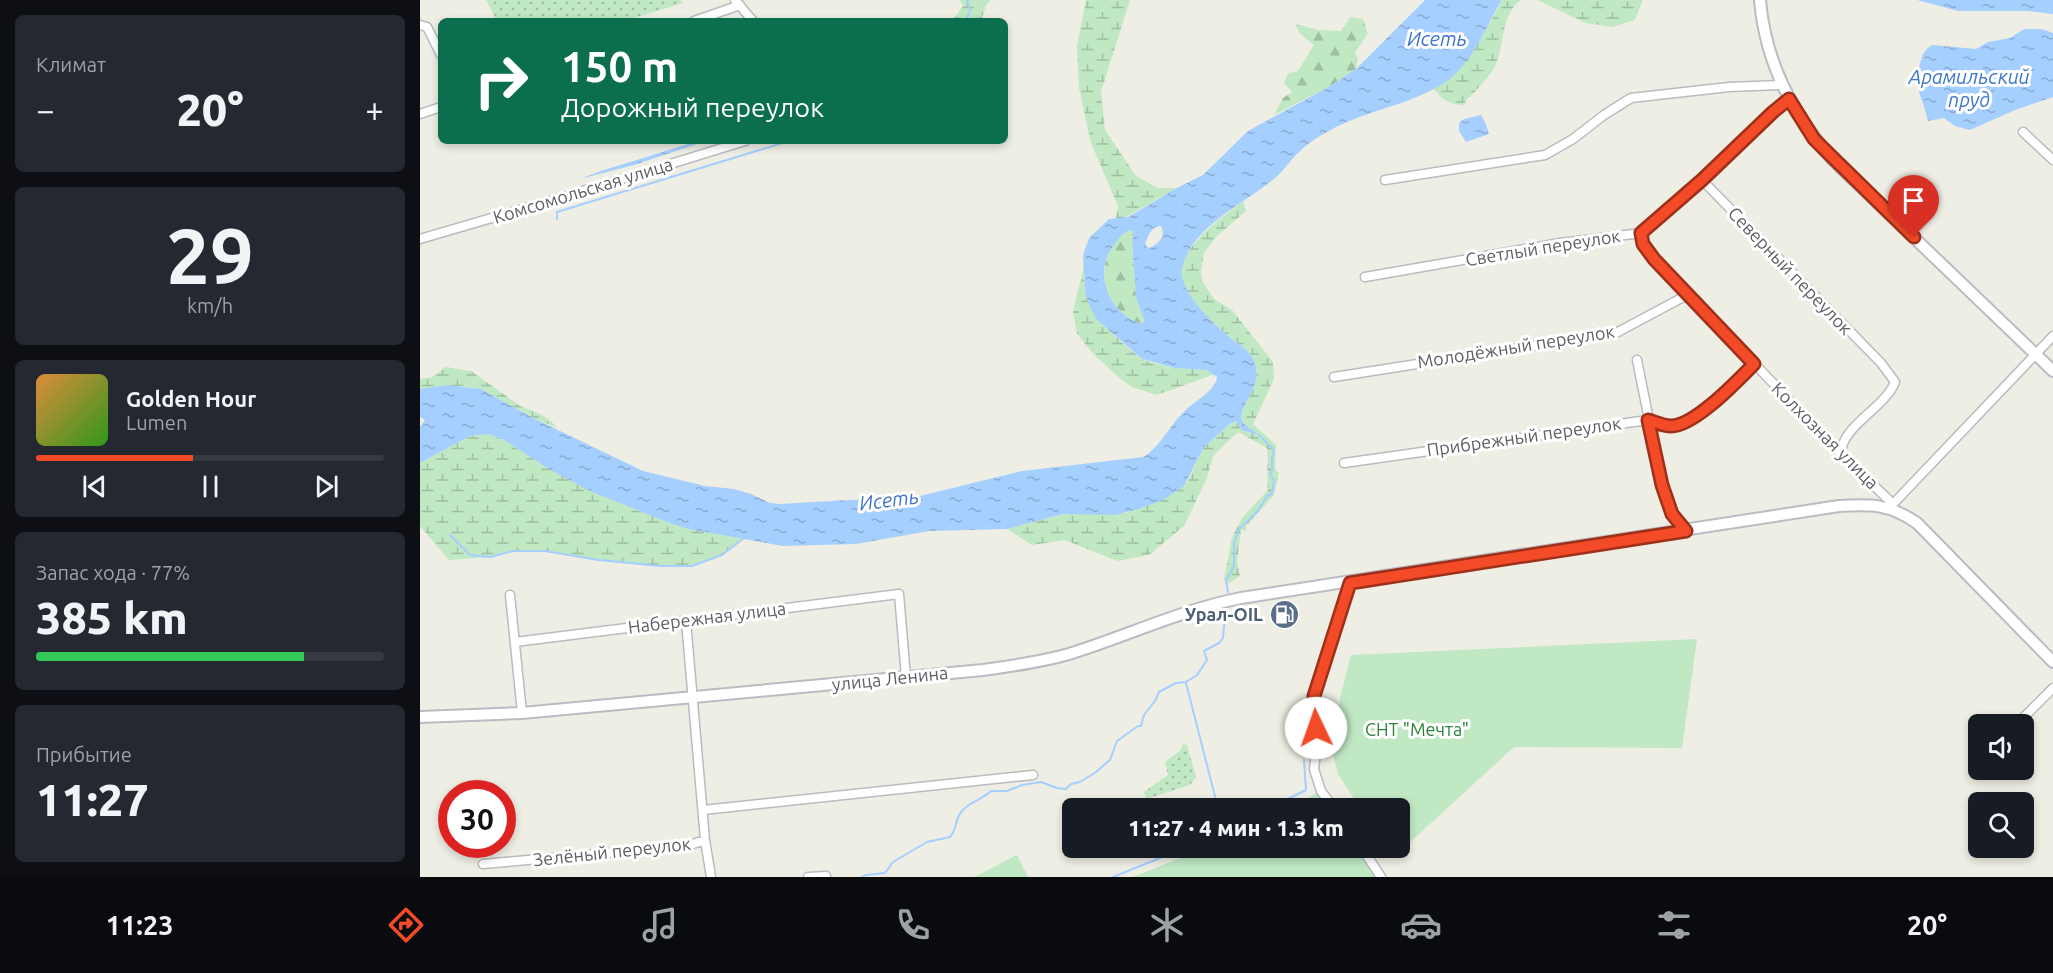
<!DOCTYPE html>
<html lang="ru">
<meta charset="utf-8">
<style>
body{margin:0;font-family:Ubuntu,sans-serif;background:#242831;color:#f1f3f6;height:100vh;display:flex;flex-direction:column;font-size:22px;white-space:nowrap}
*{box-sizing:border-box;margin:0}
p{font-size:20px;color:#9ea1a6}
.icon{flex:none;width:33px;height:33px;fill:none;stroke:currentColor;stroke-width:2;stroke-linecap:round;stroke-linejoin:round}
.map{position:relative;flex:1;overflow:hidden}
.panel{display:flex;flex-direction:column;gap:15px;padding:15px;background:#0d0f14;width:420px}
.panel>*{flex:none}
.hud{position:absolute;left:18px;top:18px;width:570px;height:126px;border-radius:9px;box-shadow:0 3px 9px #0003;background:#0b6e4f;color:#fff;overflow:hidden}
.tools{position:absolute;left:1548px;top:714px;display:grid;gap:12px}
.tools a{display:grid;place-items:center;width:66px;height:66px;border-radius:9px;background:#171b24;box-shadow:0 3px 9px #0003;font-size:30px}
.speed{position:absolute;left:18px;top:780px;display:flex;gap:12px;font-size:30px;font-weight:700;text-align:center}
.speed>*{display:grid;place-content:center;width:78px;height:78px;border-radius:50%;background:#171b24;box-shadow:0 3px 9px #0003;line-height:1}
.speed .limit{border:9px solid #d22;background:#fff;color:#111}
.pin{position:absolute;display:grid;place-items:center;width:51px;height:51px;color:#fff;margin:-62px -26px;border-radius:50% 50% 50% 0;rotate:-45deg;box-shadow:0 0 6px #0007}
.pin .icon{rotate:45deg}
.me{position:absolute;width:66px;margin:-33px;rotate:357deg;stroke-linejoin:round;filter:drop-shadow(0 0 4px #0008)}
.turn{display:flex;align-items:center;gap:21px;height:126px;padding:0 24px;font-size:27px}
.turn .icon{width:78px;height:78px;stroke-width:2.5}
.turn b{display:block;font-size:42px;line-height:51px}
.big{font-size:45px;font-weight:800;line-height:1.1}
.panel .tile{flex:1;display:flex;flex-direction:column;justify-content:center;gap:9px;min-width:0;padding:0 21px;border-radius:9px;background:#242831}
.panel .dial{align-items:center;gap:0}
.dial b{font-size:78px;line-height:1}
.song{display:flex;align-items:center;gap:18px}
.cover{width:72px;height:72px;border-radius:9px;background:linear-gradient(135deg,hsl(30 70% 55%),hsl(110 70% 35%))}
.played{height:6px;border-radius:3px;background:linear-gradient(90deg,#f34a27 45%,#363941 45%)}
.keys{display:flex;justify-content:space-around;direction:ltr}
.heat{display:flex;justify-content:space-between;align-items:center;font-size:33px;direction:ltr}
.charge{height:9px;border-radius:4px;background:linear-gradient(90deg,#34c759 77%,#363941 0)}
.trip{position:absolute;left:642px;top:798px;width:348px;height:60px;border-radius:9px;background:#171b24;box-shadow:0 3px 9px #0003;font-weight:800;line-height:60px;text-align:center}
.tab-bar{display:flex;height:96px;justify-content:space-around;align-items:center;background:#090b0e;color:#9ea1a6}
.tab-bar .icon{width:42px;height:42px}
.tab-bar .active{color:#f34a27}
.tab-bar b{font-size:27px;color:#f1f3f6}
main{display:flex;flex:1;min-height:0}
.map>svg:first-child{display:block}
.grass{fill:url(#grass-dots)}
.forest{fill:url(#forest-firs)}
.wetland{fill:url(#wetland-marsh)}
.garden{fill:#bfe8c3}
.water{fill:url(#water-ripples);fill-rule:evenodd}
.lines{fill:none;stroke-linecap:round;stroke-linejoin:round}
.stream{stroke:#a4cfff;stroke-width:2}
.street-casing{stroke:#b9bbc1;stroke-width:11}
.secondary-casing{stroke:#b9bcc3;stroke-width:14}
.street{stroke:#fff;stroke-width:8}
.secondary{stroke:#fff;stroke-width:10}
.route-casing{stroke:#9e3019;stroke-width:15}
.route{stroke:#f34a27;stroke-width:10}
.labels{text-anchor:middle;stroke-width:6;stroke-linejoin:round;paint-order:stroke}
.street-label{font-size:18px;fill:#5c5f65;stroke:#fff}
.service-label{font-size:18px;font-weight:bold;fill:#4e5e75;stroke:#fff;text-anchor:end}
.park-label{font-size:18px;fill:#2f823a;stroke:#fff}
.water-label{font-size:20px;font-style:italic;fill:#3f75ca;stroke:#fff}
</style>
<main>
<section class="panel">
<div class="tile"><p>Климат</p>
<div class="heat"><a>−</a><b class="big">20°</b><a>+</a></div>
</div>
<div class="tile dial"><b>29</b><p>km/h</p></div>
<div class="tile">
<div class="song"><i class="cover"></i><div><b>Golden Hour</b><p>Lumen</p></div></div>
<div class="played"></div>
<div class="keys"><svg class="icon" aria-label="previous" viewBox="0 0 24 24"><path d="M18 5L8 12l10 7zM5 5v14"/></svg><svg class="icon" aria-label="pause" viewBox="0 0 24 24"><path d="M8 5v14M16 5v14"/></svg><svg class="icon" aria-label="next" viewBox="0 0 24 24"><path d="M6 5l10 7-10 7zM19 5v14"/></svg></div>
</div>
<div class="tile"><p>Запас хода · 77%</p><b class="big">385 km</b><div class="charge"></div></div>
<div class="tile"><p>Прибытие</p><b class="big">11:27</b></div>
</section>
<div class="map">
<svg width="1633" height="877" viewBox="0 0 1633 877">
<defs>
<pattern id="grass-dots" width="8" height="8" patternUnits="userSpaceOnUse" patternTransform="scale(1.5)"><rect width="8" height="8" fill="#bfe8c3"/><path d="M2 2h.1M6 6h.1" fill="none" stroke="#9ebfa2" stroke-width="1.8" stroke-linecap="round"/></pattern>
<pattern id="forest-firs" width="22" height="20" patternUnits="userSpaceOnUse" patternTransform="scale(1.5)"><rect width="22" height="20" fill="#bfe8c3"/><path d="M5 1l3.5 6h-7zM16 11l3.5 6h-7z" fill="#9ebfa2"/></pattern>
<pattern id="wetland-marsh" width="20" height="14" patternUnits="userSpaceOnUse" patternTransform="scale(1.5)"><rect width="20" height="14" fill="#bfe8c3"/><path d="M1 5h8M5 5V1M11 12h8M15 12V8" fill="none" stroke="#9ebfa2"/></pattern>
<pattern id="water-ripples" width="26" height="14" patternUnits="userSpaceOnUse" patternTransform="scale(1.5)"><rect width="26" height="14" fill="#a4cfff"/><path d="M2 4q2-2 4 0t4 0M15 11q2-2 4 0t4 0" fill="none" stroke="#89abd2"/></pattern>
</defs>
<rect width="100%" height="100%" fill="#efeee4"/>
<!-- grass -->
<path class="grass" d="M66 0H260L263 3 204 21H77Z
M763 744 767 745 776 777 770 785 726 799 724 792 748 775 745 762 761 750Z"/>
<!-- forest -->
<path class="forest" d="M930 17 943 19 948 34 935 52 938 59 936 69 912 85 854 115 863 98 872 92 864 83 868 73 878 71 894 45 880 34 875 24 898 30 921 31Z
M711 230 714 233 712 241 716 297 724 320 722 324C688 313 673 273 694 245 699 238 703 232 711 230Z"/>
<!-- wetland -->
<path class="wetland" d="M540 0H571L566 5 561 21H532L543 6Z
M666 0H710L681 92 685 130 716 176 738 188H757L704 218H696L698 206 671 143 659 88 657 46Z
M1082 0H1101C1082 12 1084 45 1076 64 1072 74 1054 94 1046 100L1044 105C1031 105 1022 100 1014 89 1045 68 1065 33 1082 0Z
M1117 0H1223L1215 20 1192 27 1166 23Z
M823 201 826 211 796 237 784 253 781 272 782 281 794 299 812 310 853 362 854 379 833 424 856 445 855 469 859 473 854 495 826 526V531L821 530 817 561 820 576 806 585 804 579 812 537 822 518 848 490C846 476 849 463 847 448L818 432 793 456 787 478 764 526 729 555 697 561 645 540 612 545 587 529 643 514 706 513 730 505 767 483 784 447 811 423 816 421 822 430 841 436 825 425 821 419C823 399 842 385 835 363 831 350 816 343 806 334 792 323 764 295 762 277 758 247 803 217 823 201Z
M664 265 665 289 676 318 709 349 722 359 729 362 755 368 787 370 795 374 737 395 712 387 702 380 675 356 657 334 653 312Z
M26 367 51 371 100 406 120 414 131 421 137 428 111 417 61 389 41 386 0 389V379L12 377Z
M68 434 84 440 127 468 219 511 268 529 324 539 302 555 272 566H241L178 560 125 551H93L71 557 29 560 0 526V463L50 436Z"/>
<!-- garden -->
<path class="garden" d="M1277 639 1262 748 1094 747 974 857 967 848H980V808H940L918 774 912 752 921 694 931 655Z
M905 788 919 808H867L901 791Z
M785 848H945L964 877H713Z
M597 855 608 877H554Z"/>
<!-- water -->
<path class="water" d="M1005 0H1082C1066 26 1056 55 1033 76 1001 104 946 109 909 131 899 136 887 144 879 152 870 160 864 171 854 179 825 203 770 228 762 269 758 290 792 323 807 335 816 343 831 350 835 363 842 388 823 398 821 419L825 425 841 436 822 430 816 421 811 423 784 447 764 486 743 500 719 509 695 515 643 514 587 529 509 531 436 544 363 546 268 529 247 522 170 491 127 468 84 440 68 434 50 436 0 463V427L5 420 0 417V389L28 385 61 389 111 417 223 471 285 486 314 489 331 494 350 503 360 504 500 496 602 471 723 457C740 448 750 424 765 411 774 401 796 391 797 377L787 370 755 368 722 359 676 319 667 300 665 289 663 255 669 238 689 219 708 217 757 188 783 175 828 131 912 85 936 69ZM741 226C746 237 739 243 730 248L727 247 725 243C729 235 731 226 741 226ZM711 230 714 233 712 241 716 297 724 320 722 324C689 314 672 273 694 245 699 238 703 232 711 230Z
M1497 0H1633V14L1608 11H1538Z
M1604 29H1622L1633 33V97L1595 110 1550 130 1535 126 1524 118 1508 121C1502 94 1492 89 1501 60 1503 53 1506 49 1512 45L1556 49 1568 42 1590 38Z
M1061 115 1066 124 1069 134 1046 142 1039 131V123L1044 119Z
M278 141H286L214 165 160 179 181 171Z"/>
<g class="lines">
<!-- stream -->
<path class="stream" d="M546 21 550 10 547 0
M137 219V212L369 141
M30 535 50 555 71 557 93 551H125L178 560 241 566H272L302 555 324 538
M808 592 806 580 814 566V543L819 529 838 511 847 496 852 494 854 481 850 474 852 470V457L854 453 852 448 839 435
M766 683 798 808
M849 808 886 790 884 760
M442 877 446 875 465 873 473 862 507 842 530 837C538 828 534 820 542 811 550 801 562 800 571 791H587L602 785 621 782 637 788 646 789 651 784 660 782 676 772 690 760 697 741 718 726H721L724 715 735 701 739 692 756 683 766 682 777 675 787 660 784 651 799 643 803 638 805 614
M693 877 765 848"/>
<defs>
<path id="street" d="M315 0 333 21
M274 21 320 5
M0 25 7 27 21 55
M1369 99 1353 112 1282 180 1461 363 1475 382C1465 408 1421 426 1421 454
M0 114 21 107
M1603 132 1633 160
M965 180 1125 155 1153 139 1184 115 1211 98 1309 87 1362 85
M1221 233 1223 244 1234 259 1421 454 1473 504
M0 239 130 201 325 141
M945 277 1140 243 1221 233 1282 180
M1217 360 1242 485 1252 514 1266 531
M914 377 1196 333 1269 294
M924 463 1228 420C1235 422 1244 426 1251 426 1274 426 1318 380 1334 364
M1473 504 1633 336
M90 595 102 713
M266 621 285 840 291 877
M95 642 479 594 486 677
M1597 724 1633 688
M1555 767 1558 764
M914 808 901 791 894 769 896 752 894 696 929 583
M283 810 613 775
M942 848 961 877
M63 864 267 846 285 840
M388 877 406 876"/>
<path id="secondary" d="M1340 0C1345 61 1373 115 1413 160L1633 371
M0 717 102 713 563 670C592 666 621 662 649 654 707 636 761 610 821 598L1419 506C1452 504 1469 504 1497 523L1633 662"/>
</defs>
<!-- street casing -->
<use href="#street" class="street-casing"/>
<!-- secondary casing -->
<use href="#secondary" class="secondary-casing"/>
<!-- street -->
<use href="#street" class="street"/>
<!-- secondary -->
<use href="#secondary" class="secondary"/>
</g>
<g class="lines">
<defs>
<path id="route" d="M896 728 894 696 930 583 1266 531 1252 514 1242 485 1228 420C1235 422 1244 426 1251 426 1275 426 1318 380 1334 364L1234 259 1223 244 1221 233 1282 180 1353 112 1369 99 1394 139 1404 149 1494 237"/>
</defs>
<!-- route casing -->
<use href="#route" class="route-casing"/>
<!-- route -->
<use href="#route" class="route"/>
</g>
<!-- icons -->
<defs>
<symbol id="fuel-disc" viewBox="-11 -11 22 22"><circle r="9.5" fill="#5c6f8a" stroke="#fff"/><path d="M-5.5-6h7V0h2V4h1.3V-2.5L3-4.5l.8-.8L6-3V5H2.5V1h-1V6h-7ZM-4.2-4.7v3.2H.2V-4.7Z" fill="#fff"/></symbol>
</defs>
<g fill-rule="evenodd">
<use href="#fuel-disc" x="848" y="598" width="33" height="33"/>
</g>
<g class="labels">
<!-- street labels -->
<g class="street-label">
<text transform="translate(163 191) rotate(-17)" y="6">Комсомольская улица</text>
<text transform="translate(1123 248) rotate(-9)" y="6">Светлый переулок</text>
<text transform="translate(1370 271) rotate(46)" y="6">Северный переулок</text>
<text transform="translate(1096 347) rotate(-9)" y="6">Молодёжный переулок</text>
<text transform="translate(1405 436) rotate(45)" y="6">Колхозная улица</text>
<text transform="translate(1104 437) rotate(-8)" y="6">Прибрежный переулок</text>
<text transform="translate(287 618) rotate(-7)" y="6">Набережная улица</text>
<text transform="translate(470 679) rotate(-6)" y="6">улица Ленина</text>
<text transform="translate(192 852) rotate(-6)" y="6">Зелёный переулок</text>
</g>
<!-- service labels -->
<g class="service-label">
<text x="843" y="621">Урал-OIL</text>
</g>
<!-- park labels -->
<g class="park-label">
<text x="997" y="736">СНТ "Мечта"</text>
</g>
<!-- water labels -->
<g class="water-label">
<text x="1017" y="46">Исеть</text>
<text x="1549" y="84">Арамильский<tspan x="1549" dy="23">пруд</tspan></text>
<text transform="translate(469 500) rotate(-7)" y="7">Исеть</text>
</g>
</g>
</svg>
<div class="tools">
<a><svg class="icon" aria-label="sound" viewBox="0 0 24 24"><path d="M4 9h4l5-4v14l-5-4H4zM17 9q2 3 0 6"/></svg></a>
<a><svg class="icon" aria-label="search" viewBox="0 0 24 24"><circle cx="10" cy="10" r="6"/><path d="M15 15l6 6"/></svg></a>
</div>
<div class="speed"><div class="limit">30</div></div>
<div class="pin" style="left:1494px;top:237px;background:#d93025"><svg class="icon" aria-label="arrive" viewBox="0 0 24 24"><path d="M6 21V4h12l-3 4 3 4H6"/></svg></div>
<svg class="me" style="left:896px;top:728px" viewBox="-20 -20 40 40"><circle r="19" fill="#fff"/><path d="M0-13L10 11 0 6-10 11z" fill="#f34a27"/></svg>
<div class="trip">11:27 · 4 мин · 1.3 km</div>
<div class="hud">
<div class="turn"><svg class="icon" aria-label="right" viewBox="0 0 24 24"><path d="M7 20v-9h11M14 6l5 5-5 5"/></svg><div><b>150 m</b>Дорожный переулок</div></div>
</div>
</div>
</main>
<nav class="tab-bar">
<b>11:23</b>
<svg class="icon active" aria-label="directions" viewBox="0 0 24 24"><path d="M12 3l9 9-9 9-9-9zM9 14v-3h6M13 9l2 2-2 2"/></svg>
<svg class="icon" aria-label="music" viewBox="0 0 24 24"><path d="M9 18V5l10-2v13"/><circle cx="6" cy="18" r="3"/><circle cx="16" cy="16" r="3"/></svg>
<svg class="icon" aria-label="phone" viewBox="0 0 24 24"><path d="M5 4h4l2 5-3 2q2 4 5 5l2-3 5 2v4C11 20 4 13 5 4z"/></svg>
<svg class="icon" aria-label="climate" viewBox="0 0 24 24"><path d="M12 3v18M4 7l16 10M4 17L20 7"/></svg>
<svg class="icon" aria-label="car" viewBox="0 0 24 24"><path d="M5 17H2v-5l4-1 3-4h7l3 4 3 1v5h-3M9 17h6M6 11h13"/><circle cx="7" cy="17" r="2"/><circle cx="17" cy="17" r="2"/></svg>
<svg class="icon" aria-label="filters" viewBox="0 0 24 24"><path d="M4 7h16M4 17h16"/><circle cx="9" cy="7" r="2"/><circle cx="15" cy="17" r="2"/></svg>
<b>20°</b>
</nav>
